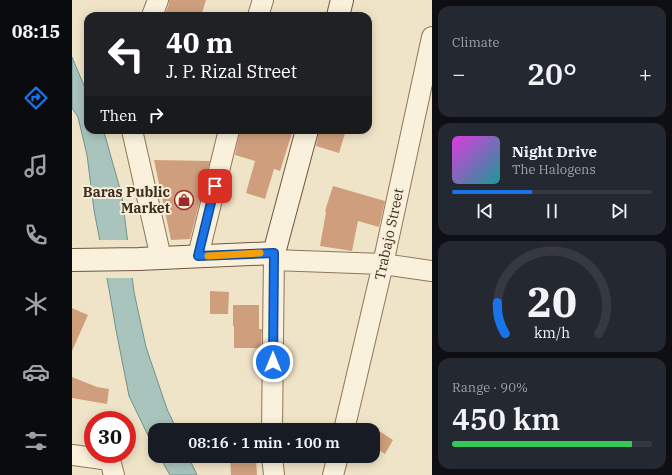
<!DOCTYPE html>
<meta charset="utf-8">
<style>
body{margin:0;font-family:"IBM Plex Serif",serif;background:#242831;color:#f1f3f6;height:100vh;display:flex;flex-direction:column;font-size:15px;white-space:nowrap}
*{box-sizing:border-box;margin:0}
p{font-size:13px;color:#9ea1a6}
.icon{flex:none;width:22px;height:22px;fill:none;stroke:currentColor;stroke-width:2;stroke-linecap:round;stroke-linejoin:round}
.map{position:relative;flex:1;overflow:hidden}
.panel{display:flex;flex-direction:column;gap:6px;padding:6px;background:#0d0f14;width:240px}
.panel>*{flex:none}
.banner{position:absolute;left:12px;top:12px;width:288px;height:122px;border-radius:12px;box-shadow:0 2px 10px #0003;background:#202124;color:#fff;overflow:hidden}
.speed{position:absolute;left:12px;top:411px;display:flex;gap:8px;font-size:20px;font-weight:700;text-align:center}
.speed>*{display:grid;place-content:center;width:52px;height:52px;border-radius:50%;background:#171b24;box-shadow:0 2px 10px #0003;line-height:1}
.speed .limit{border:6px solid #d22;background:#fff;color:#111}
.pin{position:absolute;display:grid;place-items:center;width:34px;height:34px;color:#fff;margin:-17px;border-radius:8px;box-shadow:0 2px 6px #0006}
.me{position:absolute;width:44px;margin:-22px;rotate:0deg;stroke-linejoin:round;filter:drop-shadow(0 0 3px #0008)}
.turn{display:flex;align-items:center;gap:14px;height:84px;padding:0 16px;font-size:18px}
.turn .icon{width:52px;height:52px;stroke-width:2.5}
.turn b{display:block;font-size:28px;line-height:34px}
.then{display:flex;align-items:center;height:38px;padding:0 16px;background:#0003;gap:8px;font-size:15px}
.big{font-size:30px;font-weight:600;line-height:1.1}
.panel .tile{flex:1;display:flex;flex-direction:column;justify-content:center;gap:6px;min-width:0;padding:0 14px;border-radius:12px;background:#242831}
.panel .dial{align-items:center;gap:0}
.dial svg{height:104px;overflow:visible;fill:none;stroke:#363941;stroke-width:7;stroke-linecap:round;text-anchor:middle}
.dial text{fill:#f1f3f6;stroke:none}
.song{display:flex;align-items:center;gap:12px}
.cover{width:48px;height:48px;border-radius:6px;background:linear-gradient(135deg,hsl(300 70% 55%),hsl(180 70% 35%))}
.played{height:4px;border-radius:2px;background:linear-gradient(90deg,#1a73e8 40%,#363941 40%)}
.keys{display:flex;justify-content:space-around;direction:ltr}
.heat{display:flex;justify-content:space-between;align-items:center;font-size:22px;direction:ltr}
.charge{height:6px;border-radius:3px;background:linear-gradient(90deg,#34c759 90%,#363941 0)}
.trip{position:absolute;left:76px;top:423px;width:232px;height:40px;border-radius:12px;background:#171b24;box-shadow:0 2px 10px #0003;font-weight:600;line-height:40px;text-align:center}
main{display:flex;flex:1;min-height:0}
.menu{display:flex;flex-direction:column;width:72px;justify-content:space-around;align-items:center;background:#090b0e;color:#9ea1a6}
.menu .icon{width:28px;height:28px}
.menu .selected{color:#1a73e8}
.menu b{font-size:18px;color:#f1f3f6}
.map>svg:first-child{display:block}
.water{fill:#a9c4bc;stroke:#6f938a}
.pier{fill:#f0e4c8}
.building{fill:#cf9f7d}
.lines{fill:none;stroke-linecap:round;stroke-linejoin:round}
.street-casing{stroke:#8d765c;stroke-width:22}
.secondary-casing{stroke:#6f573f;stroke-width:24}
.street{stroke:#faf1dc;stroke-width:20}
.secondary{stroke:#faf1dc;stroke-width:22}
.route-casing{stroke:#114b97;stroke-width:10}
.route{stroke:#1a73e8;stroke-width:7}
.slow{stroke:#f59e0b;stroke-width:7}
.labels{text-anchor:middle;stroke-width:4;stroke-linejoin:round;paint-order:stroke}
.poi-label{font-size:14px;font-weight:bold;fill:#3d2e20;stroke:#f7eed8;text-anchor:end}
.street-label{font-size:14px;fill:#3d2e20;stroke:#f7eed8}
</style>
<main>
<nav class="menu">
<b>08:15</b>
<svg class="icon selected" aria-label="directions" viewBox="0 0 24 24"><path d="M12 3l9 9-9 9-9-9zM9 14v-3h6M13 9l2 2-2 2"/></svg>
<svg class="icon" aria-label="music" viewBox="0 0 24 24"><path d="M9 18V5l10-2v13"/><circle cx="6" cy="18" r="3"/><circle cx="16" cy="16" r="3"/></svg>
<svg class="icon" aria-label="phone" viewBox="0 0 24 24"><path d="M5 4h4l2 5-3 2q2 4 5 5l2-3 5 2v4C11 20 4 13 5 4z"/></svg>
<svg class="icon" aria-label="climate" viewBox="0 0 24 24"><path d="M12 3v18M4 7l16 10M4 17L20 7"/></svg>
<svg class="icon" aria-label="car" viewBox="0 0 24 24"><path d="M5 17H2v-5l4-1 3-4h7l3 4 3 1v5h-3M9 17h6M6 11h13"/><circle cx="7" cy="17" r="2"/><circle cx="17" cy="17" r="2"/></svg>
<svg class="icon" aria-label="filters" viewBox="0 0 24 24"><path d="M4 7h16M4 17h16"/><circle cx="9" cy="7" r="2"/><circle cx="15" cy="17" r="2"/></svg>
</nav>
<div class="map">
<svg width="360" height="475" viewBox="0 0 360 475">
<rect width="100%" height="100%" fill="#f0e4c8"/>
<!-- water -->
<path class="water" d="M0 57 16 95V130H31L32 132 50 196 62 292 74 347 95 409 105 430H83V450L57 396 44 330 37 289 22 210 15 155 6 117 0 108Z
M87 456H116L125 475H98Z"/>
<!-- pier -->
<path class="pier" d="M26 240H57L62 278H33Z"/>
<!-- building -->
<path class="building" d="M97 0H134L129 16H92L97 4Z
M168 130H221L208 171 202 169 193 199 174 193 183 161 163 155Z
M247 130H274L267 153 244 146Z
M82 160 138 161 118 239 99 240Z
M261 186 313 201 307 227 286 221 280 251 248 246 254 212 253 211Z
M138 291 157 292 156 314H138Z
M161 305H187V329H190L189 348H162V326H161Z
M0 308 16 315 0 351Z
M0 377 25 387 37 389 35 404 0 398Z
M301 427 321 440 313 454 301 446Z
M158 456H184L185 475H159Z"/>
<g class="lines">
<defs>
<path id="street" d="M80 16 86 0
M186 16 191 0
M60 130 89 258
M126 256 157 130
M201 260 311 264 360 271
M200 430 202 253
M272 430 311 264 360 37
M0 455 38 460 42 475
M200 456 202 475
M261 475 266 456"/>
<path id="secondary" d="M266 16 270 0
M0 260 67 259 202 253 235 130"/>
</defs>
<!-- street casing -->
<use href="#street" class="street-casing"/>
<!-- secondary casing -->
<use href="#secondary" class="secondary-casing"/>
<!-- street -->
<use href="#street" class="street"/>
<!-- secondary -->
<use href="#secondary" class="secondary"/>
</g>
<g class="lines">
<defs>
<path id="route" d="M143 186 126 256 202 253 201 362"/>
</defs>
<!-- route casing -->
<use href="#route" class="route-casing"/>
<!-- route -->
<use href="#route" class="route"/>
<!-- slow -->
<path class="slow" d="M136 256 188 253"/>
</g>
<!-- icons -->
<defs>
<symbol id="shop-ring" viewBox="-11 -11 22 22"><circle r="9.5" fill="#f7eed8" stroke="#9e2a2b" stroke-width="1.5"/><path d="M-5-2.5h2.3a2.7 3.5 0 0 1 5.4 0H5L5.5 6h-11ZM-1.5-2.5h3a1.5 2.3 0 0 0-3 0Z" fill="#9e2a2b"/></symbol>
</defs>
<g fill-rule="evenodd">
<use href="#shop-ring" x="101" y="189" width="22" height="22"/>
</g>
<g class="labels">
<!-- poi labels -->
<g class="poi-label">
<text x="98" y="197">Baras Public<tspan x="98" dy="16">Market</tspan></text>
</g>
<!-- street labels -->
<g class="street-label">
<text transform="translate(317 234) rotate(-78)" y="5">Trabajo Street</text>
</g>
</g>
</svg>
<div class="speed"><div class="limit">30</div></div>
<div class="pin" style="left:143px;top:186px;background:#d93025"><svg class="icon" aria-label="arrive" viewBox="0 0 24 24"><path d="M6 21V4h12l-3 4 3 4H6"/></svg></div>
<svg class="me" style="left:201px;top:362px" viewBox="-20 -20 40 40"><circle r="17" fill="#1a73e8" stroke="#fff" stroke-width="3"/><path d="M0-11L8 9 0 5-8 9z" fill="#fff"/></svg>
<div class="trip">08:16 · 1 min · 100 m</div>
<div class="banner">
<div class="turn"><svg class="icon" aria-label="left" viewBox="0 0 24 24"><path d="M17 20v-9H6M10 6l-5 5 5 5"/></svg><div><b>40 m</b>J. P. Rizal Street</div></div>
<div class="then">Then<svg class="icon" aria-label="right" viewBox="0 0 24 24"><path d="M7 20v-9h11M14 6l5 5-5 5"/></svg></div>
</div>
</div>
<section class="panel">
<div class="tile"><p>Climate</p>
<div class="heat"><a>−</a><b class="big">20°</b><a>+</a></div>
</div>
<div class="tile">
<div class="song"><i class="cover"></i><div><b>Night Drive</b><p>The Halogens</p></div></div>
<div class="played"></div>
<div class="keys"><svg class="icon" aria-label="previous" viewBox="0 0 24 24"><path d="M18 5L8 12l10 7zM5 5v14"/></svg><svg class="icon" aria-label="pause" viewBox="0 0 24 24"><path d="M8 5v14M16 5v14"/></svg><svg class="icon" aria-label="next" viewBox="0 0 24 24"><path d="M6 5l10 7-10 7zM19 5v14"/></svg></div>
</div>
<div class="tile dial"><svg viewBox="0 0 100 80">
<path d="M14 69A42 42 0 1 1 86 69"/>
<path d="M14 69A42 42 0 0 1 8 45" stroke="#1a73e8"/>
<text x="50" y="56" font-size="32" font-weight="700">20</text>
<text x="50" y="72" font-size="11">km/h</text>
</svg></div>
<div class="tile"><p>Range · 90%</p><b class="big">450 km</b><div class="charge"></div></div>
</section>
</main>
